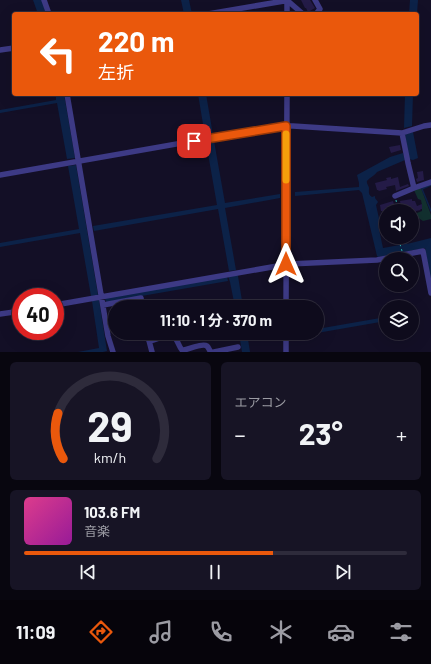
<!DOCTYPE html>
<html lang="ja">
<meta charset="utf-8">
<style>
body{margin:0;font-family:Barlow,"Noto Sans JP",sans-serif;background:#171425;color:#f1f3f6;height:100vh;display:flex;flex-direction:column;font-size:15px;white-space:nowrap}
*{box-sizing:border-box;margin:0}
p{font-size:13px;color:#9b9ba3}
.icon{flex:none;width:22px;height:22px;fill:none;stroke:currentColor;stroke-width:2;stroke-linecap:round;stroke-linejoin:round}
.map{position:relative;height:352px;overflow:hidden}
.panel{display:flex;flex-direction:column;gap:10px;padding:10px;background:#08060f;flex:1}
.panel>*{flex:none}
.top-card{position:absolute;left:12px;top:12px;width:407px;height:84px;border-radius:4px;box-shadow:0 4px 16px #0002,0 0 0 1px #2e2b3b;background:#ea580c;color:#fff;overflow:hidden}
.tools{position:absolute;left:379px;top:204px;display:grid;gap:8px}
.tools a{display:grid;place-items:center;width:40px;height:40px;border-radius:50%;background:#0e0b1c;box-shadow:0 4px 16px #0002,0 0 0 1px #2e2b3b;font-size:20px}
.speed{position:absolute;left:12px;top:288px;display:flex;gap:8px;font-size:20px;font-weight:700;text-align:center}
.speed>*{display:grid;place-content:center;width:52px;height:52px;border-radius:50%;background:#0e0b1c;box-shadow:0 4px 16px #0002,0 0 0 1px #2e2b3b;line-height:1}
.speed .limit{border:6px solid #d22;background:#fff;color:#111}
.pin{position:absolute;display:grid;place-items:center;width:34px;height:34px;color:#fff;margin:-17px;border-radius:8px;box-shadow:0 2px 6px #0006}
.me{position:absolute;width:44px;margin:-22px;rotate:0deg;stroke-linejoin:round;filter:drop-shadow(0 0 3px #0008)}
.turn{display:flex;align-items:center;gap:14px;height:84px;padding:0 20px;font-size:18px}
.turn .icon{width:52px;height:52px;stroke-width:2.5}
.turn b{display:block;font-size:28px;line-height:34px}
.big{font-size:30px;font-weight:700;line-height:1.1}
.panel .card{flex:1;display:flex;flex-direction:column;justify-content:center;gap:6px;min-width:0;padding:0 14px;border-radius:6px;background:#171425}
.panel .dial{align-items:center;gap:0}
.dial svg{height:104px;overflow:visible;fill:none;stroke:#2e2b3b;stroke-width:7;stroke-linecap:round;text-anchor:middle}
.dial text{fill:#f1f3f6;stroke:none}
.song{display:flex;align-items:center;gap:12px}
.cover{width:48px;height:48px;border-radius:6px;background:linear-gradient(135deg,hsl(330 70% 55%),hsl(300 70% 35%))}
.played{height:4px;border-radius:2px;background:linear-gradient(90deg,#ea580c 65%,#2e2b3b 65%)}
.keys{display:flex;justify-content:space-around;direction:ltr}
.heat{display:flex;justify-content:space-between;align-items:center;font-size:22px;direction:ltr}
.panel .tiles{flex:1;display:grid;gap:10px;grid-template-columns:1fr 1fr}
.card:last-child{grid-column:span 2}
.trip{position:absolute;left:108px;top:300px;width:216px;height:40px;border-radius:20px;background:#0e0b1c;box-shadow:0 4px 16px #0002,0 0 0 1px #2e2b3b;font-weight:700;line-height:40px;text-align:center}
.tab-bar{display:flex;height:64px;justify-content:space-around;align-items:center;background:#06040b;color:#9b9ba3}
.tab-bar .icon{width:28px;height:28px}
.tab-bar .on{color:#ea580c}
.tab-bar b{font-size:18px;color:#f1f3f6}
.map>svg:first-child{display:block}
.green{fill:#12302f}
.water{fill:#0c2248}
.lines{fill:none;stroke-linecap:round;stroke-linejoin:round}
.stream{stroke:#0c2248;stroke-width:1.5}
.building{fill:#241b47}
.path{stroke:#2fb8b0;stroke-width:1;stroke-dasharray:2 3;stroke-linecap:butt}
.minor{stroke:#3d3a85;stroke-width:5.5}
.route-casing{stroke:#983908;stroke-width:10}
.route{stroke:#ea580c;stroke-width:7}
.slow{stroke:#f59e0b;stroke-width:7}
</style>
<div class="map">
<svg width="431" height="352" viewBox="0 0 431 352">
<rect width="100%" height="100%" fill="#130f26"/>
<!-- green -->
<path class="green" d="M421 188 431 215V219L423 221 417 217V213L422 211V205L421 200 418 199 414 190Z"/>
<!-- water -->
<path class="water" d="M33 0H42L46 14H38Z
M181 0H189L192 14H184Z
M410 0H418L417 14H409Z
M56 94H64L75 158 67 159 57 103 0 113V110L56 100Z
M198 94H206L213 135 205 136Z
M405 94H413L412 126 404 128Z
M413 132 418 158 413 160 409 159 405 134Z
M214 141 225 203 280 194V198L225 208 236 270 229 271 218 209 94 231 93 226 217 205 206 142Z
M403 153 405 160 377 172C375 175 368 179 367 181 366 183 369 186 369 188 369 193 368 194 372 197L375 196V198L378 202 376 205 380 223 378 225 383 248 405 244V239L407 244 431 238V283L425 248 378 257 377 256 362 193 359 190 295 196V192L359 187V183L357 175 390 157Z
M76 165 98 295 91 296 80 233 0 247V243L79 229 68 166Z
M237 275 238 276 243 307H235L230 282 228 276Z
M227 276 228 281 107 302 105 300 106 298Z
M99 300 107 351 103 352H78L99 348 92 301Z
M386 317V321L294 337 293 333H317V329Z
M239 333H247L250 352H242Z"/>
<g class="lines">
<!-- stream -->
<path class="stream" d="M431 185 422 189 431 211"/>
</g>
<!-- building -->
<path class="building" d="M301 0H310L315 8 308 12 306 8H305Z
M400 145 401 150 391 153 389 147Z
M423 171 424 180 417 182 416 179 418 178 417 172Z
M391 177V179L398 177 400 187 408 184 409 186 396 191 395 185 386 187 387 189 379 191 378 190H377L375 183 387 180 386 178Z
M412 199V201H415L417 206 422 204V209H420L421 210 416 211V215L412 216V211H409L408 206 401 207 400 201Z
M393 201 396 211H381L380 205Z"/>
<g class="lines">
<!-- path -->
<path class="path" d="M396 200 398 211
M402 251 400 244 403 243V237"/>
<!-- minor -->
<path class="minor" d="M44 0 49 14
M315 0 320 9 316 14
M208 14 284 1 289 2 303 14
M287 14V0
M0 50 14 48
M67 94 108 336 113 352
M402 133 408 163 414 188
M0 175 279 126H293L402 133 424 126 431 125
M395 196 414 188 431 182
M55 305 289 264 377 260 423 251 431 293
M103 305 141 298 142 307
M286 307 287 94
M0 314 21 311
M147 333 152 352
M149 341C155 340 170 333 175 338 178 341 179 347 182 350H184C189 349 203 343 207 346 209 348 209 350 211 352
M214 352 238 347
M286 352V333"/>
</g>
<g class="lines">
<defs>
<path id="route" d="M194 141 286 126V264"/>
</defs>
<!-- route casing -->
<use href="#route" class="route-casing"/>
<!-- route -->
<use href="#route" class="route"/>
<!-- slow -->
<path class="slow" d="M286 134V180"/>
</g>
</svg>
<div class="tools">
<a><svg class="icon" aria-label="sound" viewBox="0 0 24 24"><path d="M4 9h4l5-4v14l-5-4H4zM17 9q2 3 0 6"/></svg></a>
<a><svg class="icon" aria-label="search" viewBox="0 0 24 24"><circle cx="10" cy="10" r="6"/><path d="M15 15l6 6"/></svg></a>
<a><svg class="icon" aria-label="layers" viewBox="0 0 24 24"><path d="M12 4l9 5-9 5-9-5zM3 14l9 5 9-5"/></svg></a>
</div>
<div class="speed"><div class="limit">40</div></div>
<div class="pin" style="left:194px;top:141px;background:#d93025"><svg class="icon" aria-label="arrive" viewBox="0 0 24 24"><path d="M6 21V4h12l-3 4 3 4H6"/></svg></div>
<svg class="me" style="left:286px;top:264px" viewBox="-20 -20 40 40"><path d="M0-17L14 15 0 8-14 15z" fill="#ea580c" stroke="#fff" stroke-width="4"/></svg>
<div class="trip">11:10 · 1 分 · 370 m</div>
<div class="top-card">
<div class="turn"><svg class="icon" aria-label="left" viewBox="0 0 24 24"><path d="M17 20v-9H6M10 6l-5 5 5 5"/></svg><div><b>220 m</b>左折</div></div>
</div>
</div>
<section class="panel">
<div class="tiles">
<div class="card dial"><svg viewBox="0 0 100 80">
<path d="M14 69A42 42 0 1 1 86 69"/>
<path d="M14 69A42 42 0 0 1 10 34" stroke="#ea580c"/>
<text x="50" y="56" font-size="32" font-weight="700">29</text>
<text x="50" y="72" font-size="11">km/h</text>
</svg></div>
<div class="card"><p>エアコン</p>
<div class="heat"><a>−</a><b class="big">23°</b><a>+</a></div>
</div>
<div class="card">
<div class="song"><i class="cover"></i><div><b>103.6 FM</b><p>音楽</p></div></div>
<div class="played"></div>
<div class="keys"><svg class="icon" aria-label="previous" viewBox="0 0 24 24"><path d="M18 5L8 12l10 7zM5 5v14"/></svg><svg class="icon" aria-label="pause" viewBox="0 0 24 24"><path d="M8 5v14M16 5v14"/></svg><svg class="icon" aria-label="next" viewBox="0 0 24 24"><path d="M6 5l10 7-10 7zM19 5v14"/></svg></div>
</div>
</div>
</section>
<nav class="tab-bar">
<b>11:09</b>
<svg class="icon on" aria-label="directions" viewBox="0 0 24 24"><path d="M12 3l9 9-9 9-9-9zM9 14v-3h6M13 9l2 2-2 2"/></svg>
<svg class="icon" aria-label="music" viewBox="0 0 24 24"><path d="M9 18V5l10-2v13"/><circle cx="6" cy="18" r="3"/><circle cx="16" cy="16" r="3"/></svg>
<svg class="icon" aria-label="phone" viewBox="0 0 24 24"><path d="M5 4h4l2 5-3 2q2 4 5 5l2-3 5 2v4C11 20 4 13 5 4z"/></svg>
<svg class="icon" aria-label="climate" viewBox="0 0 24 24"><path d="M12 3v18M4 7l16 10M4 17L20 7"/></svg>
<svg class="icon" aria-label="car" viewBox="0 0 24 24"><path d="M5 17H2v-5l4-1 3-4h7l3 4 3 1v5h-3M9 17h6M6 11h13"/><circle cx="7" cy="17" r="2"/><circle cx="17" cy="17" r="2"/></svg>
<svg class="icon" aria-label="filters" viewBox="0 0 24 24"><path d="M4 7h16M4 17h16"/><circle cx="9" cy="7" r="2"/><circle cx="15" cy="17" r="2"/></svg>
</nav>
